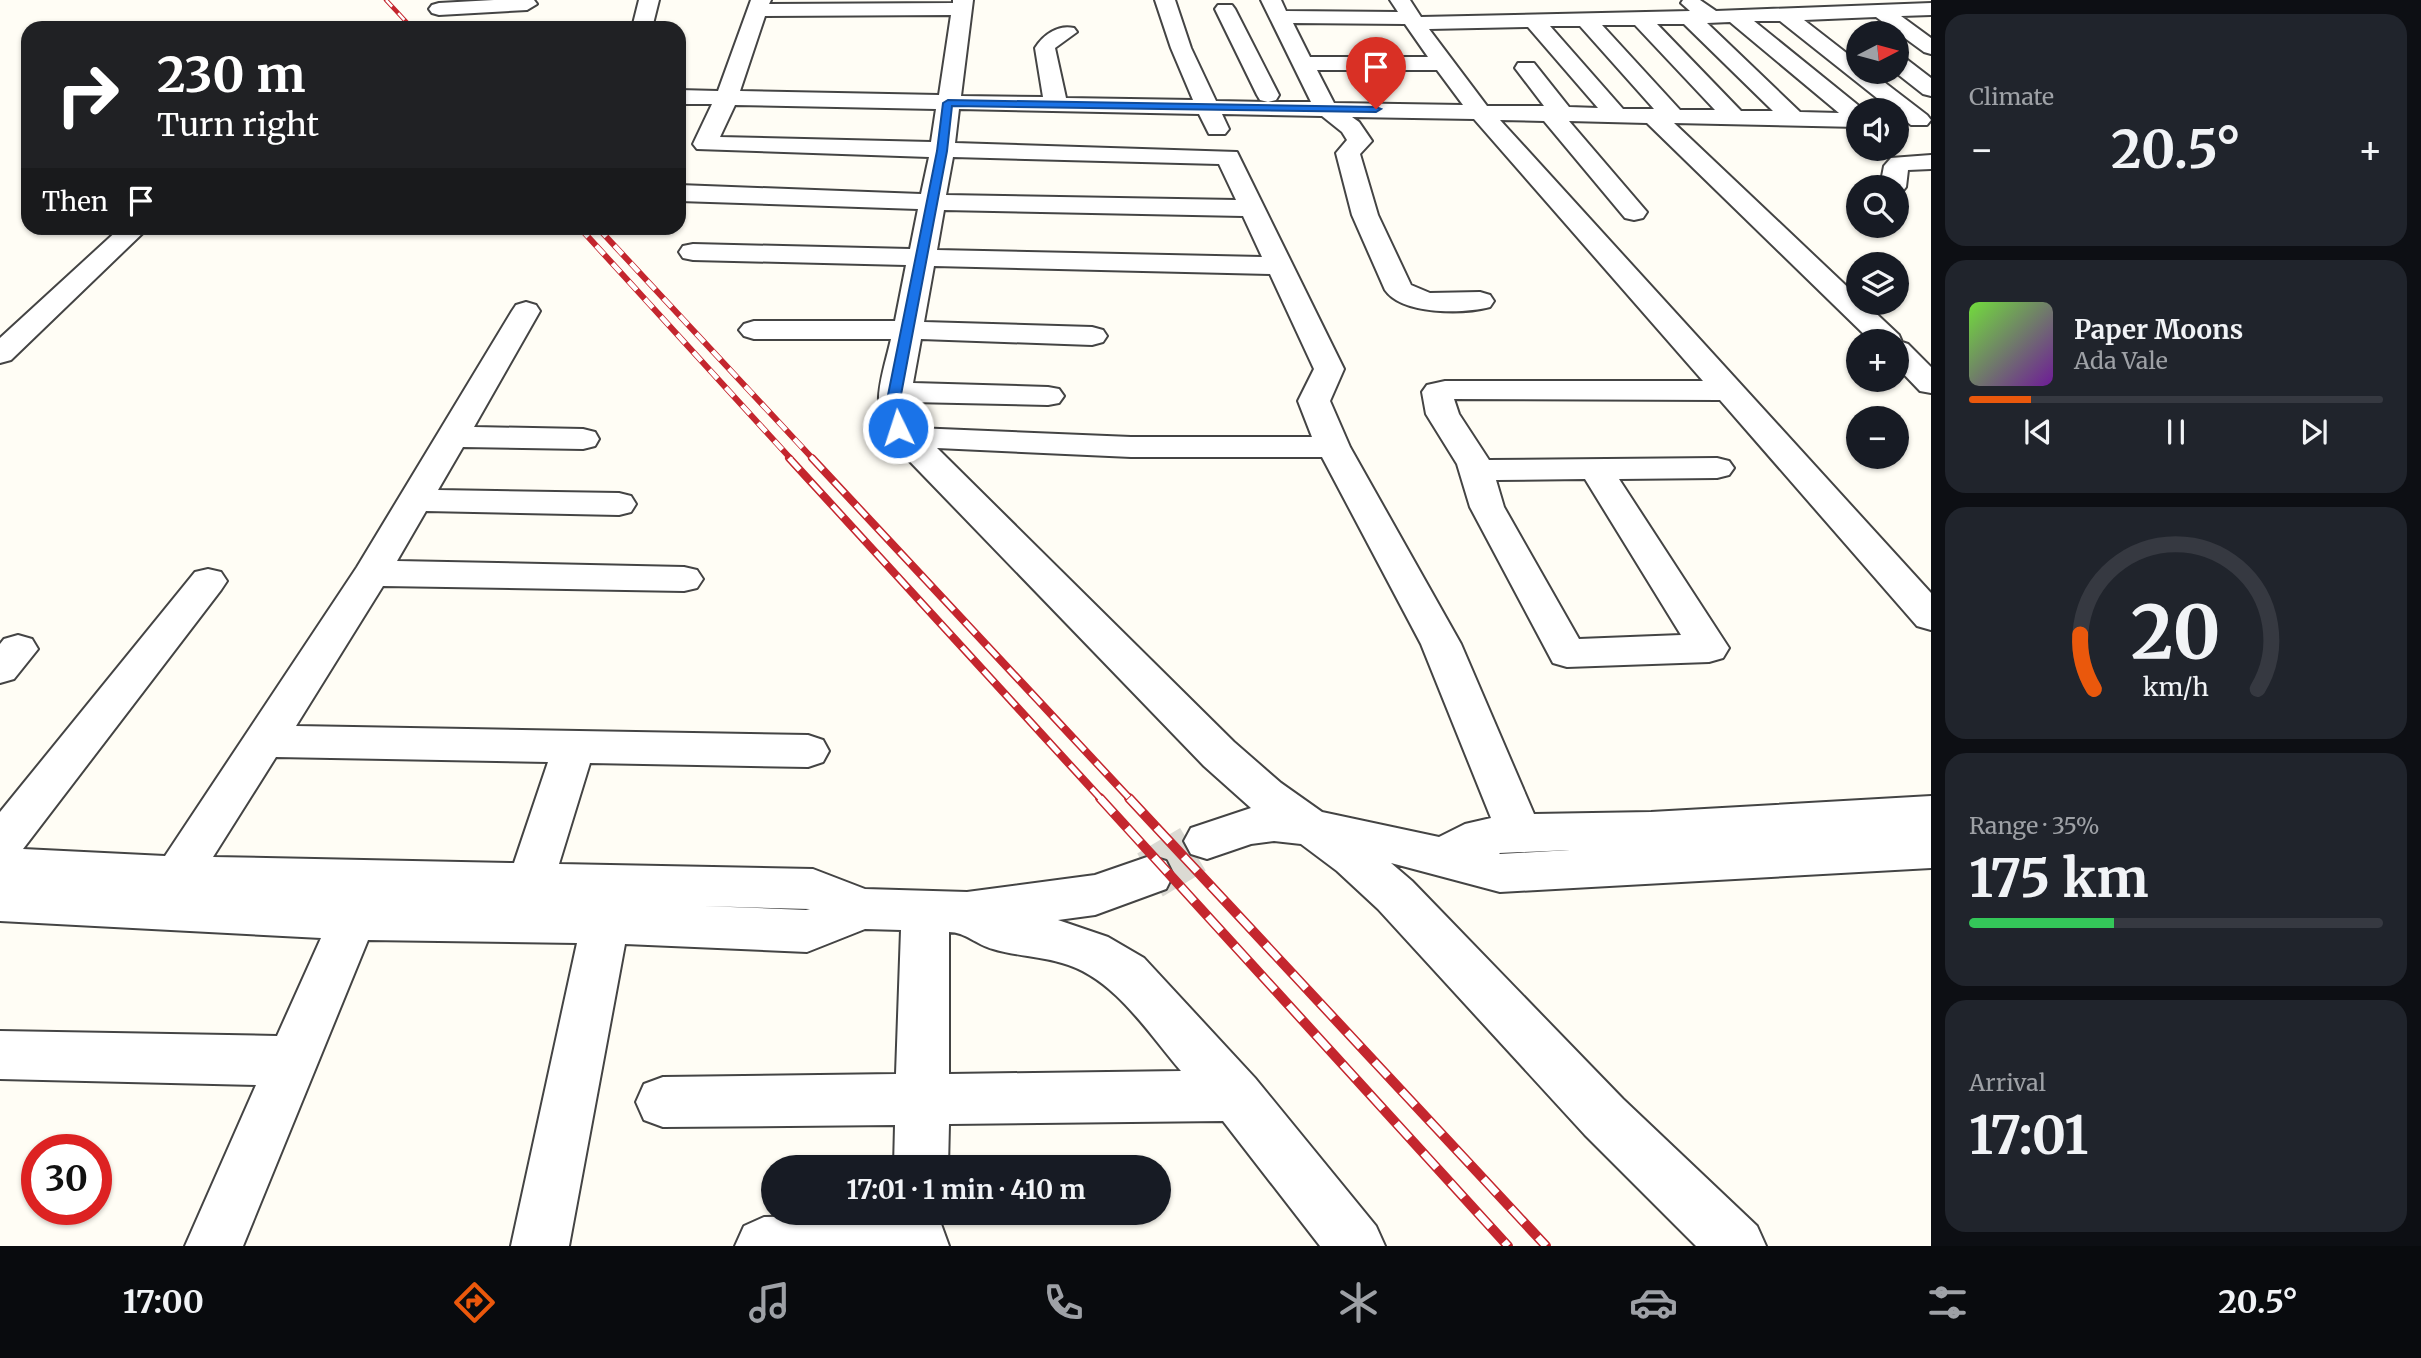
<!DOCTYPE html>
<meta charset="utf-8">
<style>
body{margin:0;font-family:Merriweather,serif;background:#20242c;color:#f1f3f6;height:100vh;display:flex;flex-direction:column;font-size:26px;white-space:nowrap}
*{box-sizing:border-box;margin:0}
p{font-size:23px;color:#9ea1a6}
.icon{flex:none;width:38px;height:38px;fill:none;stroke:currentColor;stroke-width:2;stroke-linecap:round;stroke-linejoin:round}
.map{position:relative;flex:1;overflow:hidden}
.details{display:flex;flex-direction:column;gap:14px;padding:14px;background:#0d0f14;width:490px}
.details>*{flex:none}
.top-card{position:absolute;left:21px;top:21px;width:665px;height:214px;border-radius:21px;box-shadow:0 2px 5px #0004;background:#202124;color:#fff;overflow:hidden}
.needle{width:46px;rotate:84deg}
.fabs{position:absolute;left:1846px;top:21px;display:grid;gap:14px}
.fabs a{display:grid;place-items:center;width:63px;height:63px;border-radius:50%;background:#171b24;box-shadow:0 2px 5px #0004;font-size:35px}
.speed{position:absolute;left:21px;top:1134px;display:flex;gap:14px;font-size:35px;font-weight:700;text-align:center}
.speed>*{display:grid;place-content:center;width:91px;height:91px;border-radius:50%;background:#171b24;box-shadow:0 2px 5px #0004;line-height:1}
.speed .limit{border:10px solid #d22;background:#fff;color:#111}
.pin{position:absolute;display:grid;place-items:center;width:60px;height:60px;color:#fff;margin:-72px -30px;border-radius:50% 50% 50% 0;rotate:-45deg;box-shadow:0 0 7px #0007}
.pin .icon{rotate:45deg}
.me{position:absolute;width:77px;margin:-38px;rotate:356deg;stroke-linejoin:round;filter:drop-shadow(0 0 5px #0008)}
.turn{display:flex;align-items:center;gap:24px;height:147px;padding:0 21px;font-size:32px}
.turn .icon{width:91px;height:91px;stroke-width:2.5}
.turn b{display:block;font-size:49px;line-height:60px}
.then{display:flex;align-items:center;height:66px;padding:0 21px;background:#0003;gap:14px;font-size:26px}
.big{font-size:52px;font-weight:700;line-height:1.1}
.details .tile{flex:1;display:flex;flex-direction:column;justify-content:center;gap:10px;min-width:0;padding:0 24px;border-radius:21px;background:#20242c}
.details .dial{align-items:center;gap:0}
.dial svg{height:182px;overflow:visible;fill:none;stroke:#363941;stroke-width:7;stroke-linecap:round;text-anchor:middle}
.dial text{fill:#f1f3f6;stroke:none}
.song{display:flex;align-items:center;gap:21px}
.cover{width:84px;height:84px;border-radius:10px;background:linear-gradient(135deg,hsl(100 70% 55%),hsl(280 70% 35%))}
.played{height:7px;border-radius:4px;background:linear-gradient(90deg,#ea580c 15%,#363941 15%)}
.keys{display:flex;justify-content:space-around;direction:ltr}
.heat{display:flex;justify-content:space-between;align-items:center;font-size:38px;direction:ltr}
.charge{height:10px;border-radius:5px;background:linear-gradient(90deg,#34c759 35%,#363941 0)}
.trip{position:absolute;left:761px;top:1155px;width:410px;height:70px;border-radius:35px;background:#171b24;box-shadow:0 2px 5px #0004;font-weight:700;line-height:70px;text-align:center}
.tab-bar{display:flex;height:112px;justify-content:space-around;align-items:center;background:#090b0e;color:#9ea1a6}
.tab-bar .icon{width:49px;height:49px}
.tab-bar .active{color:#ea580c}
.tab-bar b{font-size:32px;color:#f1f3f6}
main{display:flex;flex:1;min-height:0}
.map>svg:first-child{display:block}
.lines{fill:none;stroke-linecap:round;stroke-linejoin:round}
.minor-tunnel{stroke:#dbdad3;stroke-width:50;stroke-dasharray:50 25;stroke-linecap:butt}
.minor-casing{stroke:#444;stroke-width:4}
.minor{fill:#fff;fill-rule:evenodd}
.rail-far3-casing{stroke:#c4262e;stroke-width:4.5}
.rail-far2-casing{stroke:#c4262e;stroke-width:6}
.rail-far1-casing{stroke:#c4262e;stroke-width:8}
.rail-casing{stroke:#c4262e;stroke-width:10}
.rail-far3{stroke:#fff;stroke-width:2.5;stroke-dasharray:9;stroke-linecap:butt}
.rail-far2{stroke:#fff;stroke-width:4.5;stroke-dasharray:12;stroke-linecap:butt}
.rail-far1{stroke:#fff;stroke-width:5;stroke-dasharray:16;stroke-linecap:butt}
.rail{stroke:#fff;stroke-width:7;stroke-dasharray:20;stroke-linecap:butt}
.route{fill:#1a73e8;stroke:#114b97;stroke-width:2}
</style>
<main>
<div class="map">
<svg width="1931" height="1246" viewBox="0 0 1931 1246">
<rect width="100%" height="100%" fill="#fffdf5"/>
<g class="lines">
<!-- minor-tunnel -->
<path class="minor-tunnel" d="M1150 875 1207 841"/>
<defs>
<path id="minor" d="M494 0H534L537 4 527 10 439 15 432 13 429 9 432 5 439 3Z
M639 0H659L652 28H632Z
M751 0H771L769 4 953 3V0H973L961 96 1043 97 1035 48C1043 35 1058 24 1074 28L1077 32 1055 48 1066 98 1193 100 1171 48 1155 0H1175L1191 48 1216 101 1268 102 1260 100 1257 95 1215 9 1218 5H1232L1235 9 1279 95 1276 100 1268 102H1311L1261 0H1281L1286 11 1398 12 1390 0H1410L1421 17 1690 11 1681 3 1683 0H1700L1716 11 1931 3V15L1901 16 1931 38V54L1924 52 1876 17 1804 20 1858 62V72H1871L1927 115 1931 120 1927 125H1911L1897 114V110H1892L1780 21H1754L1864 110H1858V127L1674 123 1858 297V303H1865L1899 335 1902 342 1908 344 1931 367V393L1920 391 1897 367V341H1871L1647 123 1569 121 1647 212 1643 218 1634 220 1625 218 1544 121 1500 120 1931 593V630L1917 626 1720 400 1454 399 1459 414 1489 460 1717 458 1729 461 1734 468 1729 475 1717 478 1619 479 1729 648 1723 658 1709 662 1567 667 1553 663 1470 507 1457 464 1426 414 1422 392 1427 385 1445 381H1703L1474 119 1352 117 1359 122 1372 141 1360 154 1378 215 1411 285 1430 293 1480 292 1490 295 1494 301 1490 307C1463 314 1402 315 1385 290L1352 215 1336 153 1347 140 1342 132 1322 116 1222 114 1229 129 1225 134H1209L1199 114 959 109 955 143 1237 152 1344 369 1330 401 1350 447 1461 644 1534 814 1651 812 1931 796V868L1500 892 1391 863 1412 881 1623 1099 1757 1226 1766 1246H1696L1585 1135 1378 909 1337 871 1301 844 1274 841 1251 844 1207 859 1191 854 1184 841 1191 828 1251 808 1204 766 893 444C868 407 882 379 891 339H754L744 336 739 330 744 324 754 321H895L906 265 693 260 683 258 679 252 683 246 693 244 910 249 918 209 679 201V185L921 194 929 157 697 149 693 144 712 104H679V90L718 91ZM951 15 939 95 740 91 765 16ZM1730 22 1839 113 1800 112 1707 23ZM1293 23 1405 24 1428 57H1310ZM1657 24H1684L1773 111H1741ZM1602 25H1635L1715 110H1680ZM1550 26H1580L1654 109H1623ZM1528 27 1598 108 1569 107 1534 63H1518L1515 68 1544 106H1487L1429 29ZM1317 70H1437L1463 105 1334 103ZM735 105 936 109 931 142 720 137ZM953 157 1219 164 1236 200 946 195ZM944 210 1243 216 1262 257 937 250ZM934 266 1270 274 1314 369 1298 401 1312 437H1131L916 428 910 402 1048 405 1059 403 1064 396 1059 389 1048 387 913 383 921 339 1092 345 1103 342 1107 336 1103 330 1092 327 924 322ZM937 448 1131 457H1322L1421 644 1491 818 1465 824 1439 837 1322 812 1281 783 1234 742ZM1585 479 1681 635 1579 639 1504 507 1496 480ZM1570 850 1500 854 1499 853Z
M1897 57 1905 58 1931 78V96L1923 94 1895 72H1897Z
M1931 155V169L1908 170 1906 187 1902 192 1897 194V187H1880L1884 166 1891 158Z
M120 228H148L11 360 0 363V338Z
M526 302 536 305 540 311 474 427 583 429 595 432 599 439 595 446 583 449 463 447 438 490 619 493 631 496 636 504 631 512 619 515 426 511 397 561 684 567 697 570 703 579 697 588 684 591 383 586 296 726 808 735 823 740 829 751 823 762 808 767 590 763 559 864 813 869 865 889 967 892 1095 875 1150 856 1166 861 1173 875 1166 889 1095 915 1058 920 1108 937 1144 958 1255 1078 1376 1226 1385 1246H1320L1223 1121 949 1124 948 1167H894L895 1125 663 1127 644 1120 636 1102 644 1084 663 1077 896 1074 901 930 865 929 807 952 625 944 569 1246H511L577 943 368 940 243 1246H185L256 1085 0 1079V1031L277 1036 321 938 0 921V812L195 572 208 569 221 572 227 581 221 590 23 849 165 856 357 567 512 311 516 305ZM276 757 548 762 514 863 213 857ZM703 906 810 909 806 910ZM949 932C965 932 977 945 993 949 1016 956 1040 956 1062 963 1114 977 1148 1033 1181 1071L949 1074Z
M18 635 32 639 38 649 14 679 0 683V644L4 639Z
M921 1215 941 1224 949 1246H735L744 1226 764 1217Z"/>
</defs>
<!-- minor casing -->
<use href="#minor" class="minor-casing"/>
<!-- minor -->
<use href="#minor" class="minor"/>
<defs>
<path id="rail-far3" d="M386 0 412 28"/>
<path id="rail-far2" d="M580 228 791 459
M598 228 813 459"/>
<path id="rail-far1" d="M789 458 1102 800
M812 458 1131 800"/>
<path id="rail" d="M1100 798 1508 1246
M1129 798 1546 1246"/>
</defs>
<!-- rail-far3 casing -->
<use href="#rail-far3" class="rail-far3-casing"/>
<!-- rail-far2 casing -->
<use href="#rail-far2" class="rail-far2-casing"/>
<!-- rail-far1 casing -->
<use href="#rail-far1" class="rail-far1-casing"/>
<!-- rail casing -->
<use href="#rail" class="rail-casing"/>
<!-- rail-far3 -->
<use href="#rail-far3" class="rail-far3"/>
<!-- rail-far2 -->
<use href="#rail-far2" class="rail-far2"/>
<!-- rail-far1 -->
<use href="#rail-far1" class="rail-far1"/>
<!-- rail -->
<use href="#rail" class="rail"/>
</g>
<!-- route -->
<path class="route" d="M948 100 1376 107 1381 109 1376 112 952 106 947 151 900 400 904 428 898 432 891 428 887 400 937 151 943 103Z"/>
</svg>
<div class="fabs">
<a><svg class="needle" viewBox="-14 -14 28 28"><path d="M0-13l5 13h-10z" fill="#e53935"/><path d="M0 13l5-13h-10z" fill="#9ea1a6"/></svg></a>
<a><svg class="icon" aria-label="sound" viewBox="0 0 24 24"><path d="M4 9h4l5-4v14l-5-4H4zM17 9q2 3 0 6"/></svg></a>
<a><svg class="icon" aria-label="search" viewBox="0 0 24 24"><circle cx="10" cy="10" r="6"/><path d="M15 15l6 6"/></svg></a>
<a><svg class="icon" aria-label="layers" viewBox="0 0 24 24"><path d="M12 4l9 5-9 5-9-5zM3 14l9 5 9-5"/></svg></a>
<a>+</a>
<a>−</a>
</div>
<div class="speed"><div class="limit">30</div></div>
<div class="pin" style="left:1376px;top:109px;background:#d93025"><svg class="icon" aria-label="arrive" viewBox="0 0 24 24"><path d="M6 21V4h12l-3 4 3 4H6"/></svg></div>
<svg class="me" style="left:898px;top:428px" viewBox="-20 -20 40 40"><circle r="17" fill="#1a73e8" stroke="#fff" stroke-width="3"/><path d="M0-11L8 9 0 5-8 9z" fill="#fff"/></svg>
<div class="trip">17:01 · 1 min · 410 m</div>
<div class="top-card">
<div class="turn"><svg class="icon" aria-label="right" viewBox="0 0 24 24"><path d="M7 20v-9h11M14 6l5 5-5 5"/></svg><div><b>230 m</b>Turn right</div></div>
<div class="then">Then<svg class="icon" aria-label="arrive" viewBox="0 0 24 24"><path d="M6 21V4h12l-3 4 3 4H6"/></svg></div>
</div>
</div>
<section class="details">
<div class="tile"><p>Climate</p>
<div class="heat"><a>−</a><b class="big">20.5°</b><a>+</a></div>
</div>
<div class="tile">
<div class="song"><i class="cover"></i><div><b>Paper Moons</b><p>Ada Vale</p></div></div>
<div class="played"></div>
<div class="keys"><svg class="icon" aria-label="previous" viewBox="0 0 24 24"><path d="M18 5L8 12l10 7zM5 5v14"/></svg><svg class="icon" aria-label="pause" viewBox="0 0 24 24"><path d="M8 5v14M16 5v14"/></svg><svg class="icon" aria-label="next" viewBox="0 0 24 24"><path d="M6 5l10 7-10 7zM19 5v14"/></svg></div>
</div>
<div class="tile dial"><svg viewBox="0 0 100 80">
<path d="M14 69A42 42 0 1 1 86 69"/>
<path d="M14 69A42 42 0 0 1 8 45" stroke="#ea580c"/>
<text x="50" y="56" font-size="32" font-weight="700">20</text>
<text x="50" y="72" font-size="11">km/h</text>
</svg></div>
<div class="tile"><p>Range · 35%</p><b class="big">175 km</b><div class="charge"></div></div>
<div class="tile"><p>Arrival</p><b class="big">17:01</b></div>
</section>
</main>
<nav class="tab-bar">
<b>17:00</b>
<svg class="icon active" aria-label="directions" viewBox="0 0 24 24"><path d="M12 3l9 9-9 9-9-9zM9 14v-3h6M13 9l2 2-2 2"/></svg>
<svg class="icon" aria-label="music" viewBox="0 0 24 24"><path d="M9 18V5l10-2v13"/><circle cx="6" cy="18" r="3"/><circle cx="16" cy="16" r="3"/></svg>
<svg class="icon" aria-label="phone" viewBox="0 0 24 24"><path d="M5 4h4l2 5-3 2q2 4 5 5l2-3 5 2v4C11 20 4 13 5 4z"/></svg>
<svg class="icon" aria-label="climate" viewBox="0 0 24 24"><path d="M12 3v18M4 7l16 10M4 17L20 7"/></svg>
<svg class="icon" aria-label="car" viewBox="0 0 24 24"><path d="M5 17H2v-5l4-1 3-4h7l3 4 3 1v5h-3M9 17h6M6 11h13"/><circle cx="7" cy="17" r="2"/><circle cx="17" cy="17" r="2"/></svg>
<svg class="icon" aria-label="filters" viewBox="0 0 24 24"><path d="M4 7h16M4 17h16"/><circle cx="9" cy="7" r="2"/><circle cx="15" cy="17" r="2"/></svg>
<b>20.5°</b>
</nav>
